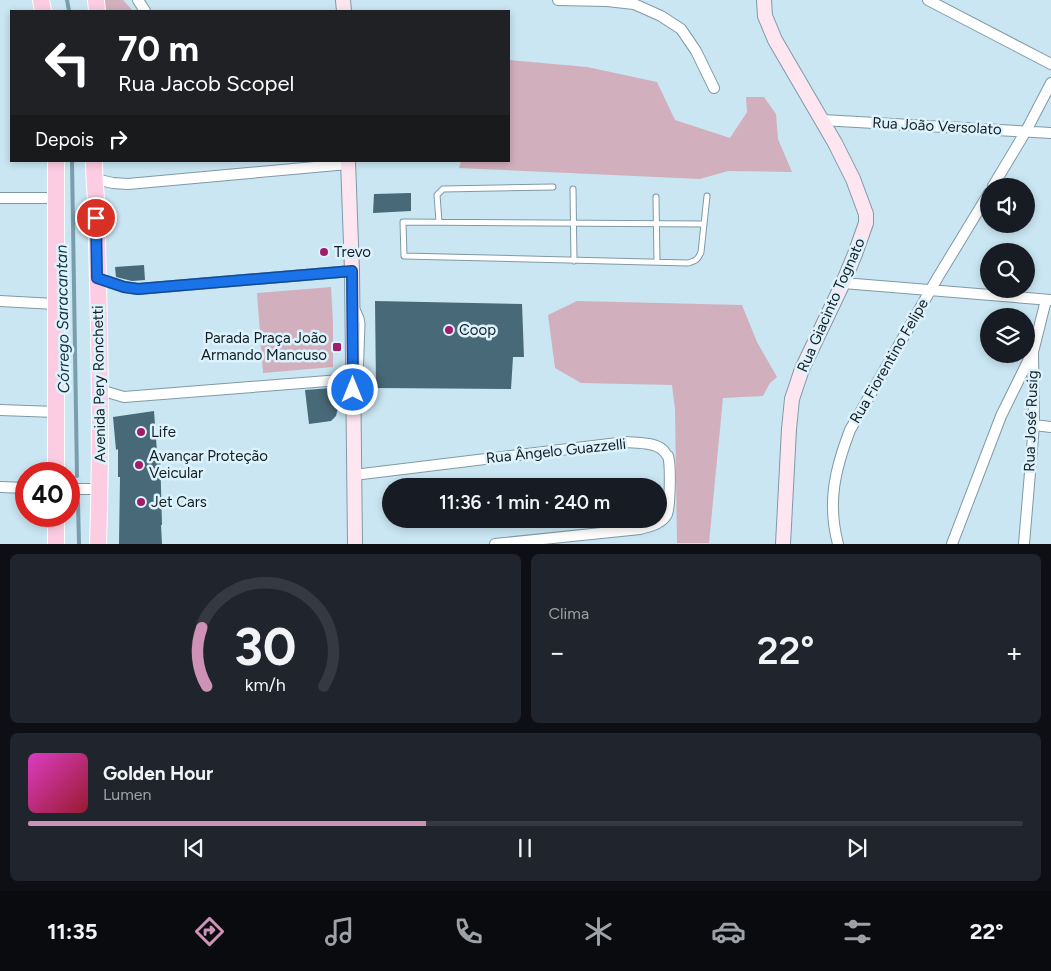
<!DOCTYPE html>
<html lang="pt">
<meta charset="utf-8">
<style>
body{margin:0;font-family:Figtree,sans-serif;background:#20242c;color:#f1f3f6;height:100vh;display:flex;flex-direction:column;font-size:19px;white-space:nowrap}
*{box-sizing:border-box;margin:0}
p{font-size:16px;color:#9ea1a6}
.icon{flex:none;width:28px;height:28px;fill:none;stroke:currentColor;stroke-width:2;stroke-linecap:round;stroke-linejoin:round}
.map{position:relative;height:544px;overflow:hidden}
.sheet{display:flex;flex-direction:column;gap:10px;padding:10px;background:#0d0f14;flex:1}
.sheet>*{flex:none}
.guide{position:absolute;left:10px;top:10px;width:500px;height:152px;border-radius:0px;box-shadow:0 2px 8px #0003;background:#202124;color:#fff;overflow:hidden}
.fabs{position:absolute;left:980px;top:178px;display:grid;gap:10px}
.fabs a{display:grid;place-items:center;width:55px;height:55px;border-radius:50%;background:#171b24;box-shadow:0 2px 8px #0003;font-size:25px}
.speed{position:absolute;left:15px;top:462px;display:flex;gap:10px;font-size:25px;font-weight:700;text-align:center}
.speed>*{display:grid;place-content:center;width:65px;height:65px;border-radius:50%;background:#171b24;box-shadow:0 2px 8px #0003;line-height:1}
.speed .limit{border:8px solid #d22;background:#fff;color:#111}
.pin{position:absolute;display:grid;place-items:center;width:42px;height:42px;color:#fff;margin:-21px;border:2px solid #fff;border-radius:50%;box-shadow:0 1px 5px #0007}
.me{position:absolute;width:55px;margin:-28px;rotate:0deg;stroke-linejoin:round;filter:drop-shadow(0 0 4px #0008)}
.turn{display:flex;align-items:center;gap:18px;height:105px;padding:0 25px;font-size:22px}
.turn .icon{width:65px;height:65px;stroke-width:2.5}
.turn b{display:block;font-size:35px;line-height:42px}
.then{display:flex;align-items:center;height:48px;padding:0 25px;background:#0003;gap:10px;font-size:19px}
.big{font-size:38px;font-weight:600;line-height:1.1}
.sheet .card{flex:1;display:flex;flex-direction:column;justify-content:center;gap:8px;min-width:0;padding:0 18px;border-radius:8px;background:#20242c}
.sheet .dial{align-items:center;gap:0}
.dial svg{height:130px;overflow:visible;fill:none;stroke:#363941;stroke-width:7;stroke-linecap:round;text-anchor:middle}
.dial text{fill:#f1f3f6;stroke:none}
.song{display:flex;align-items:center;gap:15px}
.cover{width:60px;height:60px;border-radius:8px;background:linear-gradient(135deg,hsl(310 70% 55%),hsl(350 70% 35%))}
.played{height:5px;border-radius:2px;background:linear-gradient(90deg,#cd92b6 40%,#363941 40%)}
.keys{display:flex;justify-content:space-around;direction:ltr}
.heat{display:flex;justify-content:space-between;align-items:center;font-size:28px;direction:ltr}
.sheet .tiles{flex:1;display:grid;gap:10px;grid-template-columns:1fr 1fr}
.card:last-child{grid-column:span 2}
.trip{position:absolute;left:382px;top:478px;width:285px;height:50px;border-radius:25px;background:#171b24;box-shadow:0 2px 8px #0003;font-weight:600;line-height:50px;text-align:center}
.dock{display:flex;height:80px;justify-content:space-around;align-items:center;background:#090b0e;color:#9ea1a6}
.dock .icon{width:35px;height:35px}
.dock .selected{color:#cd92b6}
.dock b{font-size:22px;color:#f1f3f6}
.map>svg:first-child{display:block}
.green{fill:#d2afbd}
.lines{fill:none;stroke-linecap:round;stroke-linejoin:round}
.stream{stroke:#7a9dad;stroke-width:4}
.building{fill:#486977}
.lane-casing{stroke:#7f9aa6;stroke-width:7}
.street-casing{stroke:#7f9aa6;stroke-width:12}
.secondary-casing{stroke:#7f9aa6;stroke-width:16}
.primary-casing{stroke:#fff;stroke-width:18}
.lane{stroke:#fff;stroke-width:5}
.street{stroke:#fff;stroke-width:10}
.secondary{stroke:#fee6f0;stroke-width:14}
.primary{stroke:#fccde2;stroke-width:16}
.route-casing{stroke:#114b97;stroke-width:12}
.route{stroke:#1a73e8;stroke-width:9}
.poi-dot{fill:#a21c68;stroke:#dcf3fd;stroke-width:2}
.labels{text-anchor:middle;stroke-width:5;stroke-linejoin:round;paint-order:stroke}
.street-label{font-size:15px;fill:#131d22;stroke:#dcf3fd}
.poi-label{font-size:15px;fill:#131d22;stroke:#dcf3fd;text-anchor:start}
.water-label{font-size:16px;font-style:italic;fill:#0f303d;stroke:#dcf3fd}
</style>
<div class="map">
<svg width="1051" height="544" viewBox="0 0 1051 544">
<rect width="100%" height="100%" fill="#cae6f3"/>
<!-- green -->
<path class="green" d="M104 0H123L133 11H105Z
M509 60 587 67 657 82 675 120 730 138 747 112 746 97H764L776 114 778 139 792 172 728 171 700 179 459 168 461 161H509Z
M331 287 333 323V367L263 373 257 293Z
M577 301 742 305 757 342 777 377 770 383 763 396 723 398 709 543H677L675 409 672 385 581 383 555 368 548 315Z"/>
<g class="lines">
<!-- stream -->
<path class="stream" d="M67 0 69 11
M72 161 77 476
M78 502 79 544"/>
</g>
<!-- building -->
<path class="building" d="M411 193V211L373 213 374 194Z
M144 265 145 280 132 281 116 277 115 267Z
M375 301 522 304 524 357H513L511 389 376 388Z
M331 388 336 395 338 408 336 416 331 421 309 424 305 390Z
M154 411 157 452H160L162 525H161L162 544H119L120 477H118V449L116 450 113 417Z"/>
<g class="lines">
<defs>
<path id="lane" d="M573 189 574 261
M656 197 657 262
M439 222 437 195 443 189 553 187
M704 224 403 222 404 256 688 263C695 261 698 260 701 252L707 196
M357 309 361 318 362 324 360 379"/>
<path id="street" d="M138 0 145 11
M558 0 607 1 634 4 661 16 681 29 696 51 714 88
M928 0 1051 64
M822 120 1051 133
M95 179 113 183 128 184 348 164
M993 186 1026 131 1051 83
M0 198H56
M97 278 124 287 138 289 352 271
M843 283 1051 300
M0 301 55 304
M99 387 107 392 124 397 353 379
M0 410 56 412
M1034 425 1051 427
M354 475 626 442C637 443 654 442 663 450 664 451 667 456 668 456 671 465 670 506 667 514 662 524 650 526 640 529L495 544
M0 487 26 488
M69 489H100
M838 544C827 502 835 469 850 430L938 277 989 193
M952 544 1001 416 1032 353
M1024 544 1034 425 1033 352 1046 300"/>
<path id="secondary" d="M343 0 344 11
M764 0 765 16 775 40 835 143 853 179 866 214V223L855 254 843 283 802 369 792 399 789 429 783 544
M348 161 352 271 355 544"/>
<path id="primary" d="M41 0 43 11
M96 0 97 11
M94 161C94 174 95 187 96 199 99 314 102 429 98 544
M56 474V161
M56 516V544"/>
</defs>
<!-- lane casing -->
<use href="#lane" class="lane-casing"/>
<!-- street casing -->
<use href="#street" class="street-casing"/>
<!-- secondary casing -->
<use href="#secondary" class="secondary-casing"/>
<!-- primary casing -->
<use href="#primary" class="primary-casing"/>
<!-- lane -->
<use href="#lane" class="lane"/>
<!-- street -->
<use href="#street" class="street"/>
<!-- secondary -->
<use href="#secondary" class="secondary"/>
<!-- primary -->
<use href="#primary" class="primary"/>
</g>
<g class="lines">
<defs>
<path id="route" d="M96 218 97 278 124 287 138 289 352 271 353 390"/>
</defs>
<!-- route casing -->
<use href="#route" class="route-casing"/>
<!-- route -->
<use href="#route" class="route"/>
</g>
<!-- markers -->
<g class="poi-dot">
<circle cx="324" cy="252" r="5"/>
<circle cx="449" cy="330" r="5"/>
<rect x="332" y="342" width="10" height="10" rx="2.5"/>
<circle cx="141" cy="432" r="5"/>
<circle cx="139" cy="465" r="5"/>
<circle cx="141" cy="502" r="5"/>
</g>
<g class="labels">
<!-- street labels -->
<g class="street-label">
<text transform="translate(937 126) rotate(3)" y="5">Rua João Versolato</text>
<text transform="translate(831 305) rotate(-66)" y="5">Rua Giacinto Tognato</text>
<text transform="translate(889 361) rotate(-60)" y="5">Rua Fiorentino Felipe</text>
<text transform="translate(99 384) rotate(-91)" y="5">Avenida Pery Ronchetti</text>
<text transform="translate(1031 421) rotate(-88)" y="5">Rua José Rusig</text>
<text transform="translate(556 451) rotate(-6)" y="5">Rua Ângelo Guazzelli</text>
</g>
<!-- poi labels -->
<g class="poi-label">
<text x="334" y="257">Trevo</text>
<text x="459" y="335">Coop</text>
<text x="327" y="343" text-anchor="end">Parada Praça João<tspan x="327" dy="17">Armando Mancuso</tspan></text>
<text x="151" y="437">Life</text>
<text x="149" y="461">Avançar Proteção<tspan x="149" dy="17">Veicular</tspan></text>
<text x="151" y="507">Jet Cars</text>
</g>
<!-- water labels -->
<g class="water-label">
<text transform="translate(62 319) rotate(-91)" y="6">Córrego Saracantan</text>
</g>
</g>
</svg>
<div class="fabs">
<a><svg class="icon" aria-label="sound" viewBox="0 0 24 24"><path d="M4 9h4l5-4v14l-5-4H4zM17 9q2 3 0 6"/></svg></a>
<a><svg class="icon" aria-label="search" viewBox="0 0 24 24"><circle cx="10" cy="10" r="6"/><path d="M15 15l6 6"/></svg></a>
<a><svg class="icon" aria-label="layers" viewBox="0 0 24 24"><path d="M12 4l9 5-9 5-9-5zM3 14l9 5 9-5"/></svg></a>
</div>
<div class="speed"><div class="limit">40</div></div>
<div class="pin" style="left:96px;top:218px;background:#d93025"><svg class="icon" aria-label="arrive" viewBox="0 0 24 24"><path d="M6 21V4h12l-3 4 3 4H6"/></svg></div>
<svg class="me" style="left:353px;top:390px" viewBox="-20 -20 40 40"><circle r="17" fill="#1a73e8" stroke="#fff" stroke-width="3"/><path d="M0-11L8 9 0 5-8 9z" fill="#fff"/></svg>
<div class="trip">11:36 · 1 min · 240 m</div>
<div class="guide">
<div class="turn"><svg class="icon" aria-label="left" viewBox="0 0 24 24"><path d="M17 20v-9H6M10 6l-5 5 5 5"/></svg><div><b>70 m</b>Rua Jacob Scopel</div></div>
<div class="then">Depois<svg class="icon" aria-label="right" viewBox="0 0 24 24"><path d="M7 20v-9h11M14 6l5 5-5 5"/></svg></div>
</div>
</div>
<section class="sheet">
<div class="tiles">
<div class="card dial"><svg viewBox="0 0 100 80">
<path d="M14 69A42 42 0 1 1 86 69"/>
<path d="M14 69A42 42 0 0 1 11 33" stroke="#cd92b6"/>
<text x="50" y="56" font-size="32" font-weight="700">30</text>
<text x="50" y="72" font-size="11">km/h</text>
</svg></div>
<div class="card"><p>Clima</p>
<div class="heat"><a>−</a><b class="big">22°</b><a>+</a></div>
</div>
<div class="card">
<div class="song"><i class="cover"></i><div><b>Golden Hour</b><p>Lumen</p></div></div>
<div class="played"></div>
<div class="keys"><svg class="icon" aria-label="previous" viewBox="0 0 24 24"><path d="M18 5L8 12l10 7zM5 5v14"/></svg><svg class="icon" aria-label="pause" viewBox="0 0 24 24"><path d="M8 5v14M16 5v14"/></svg><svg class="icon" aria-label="next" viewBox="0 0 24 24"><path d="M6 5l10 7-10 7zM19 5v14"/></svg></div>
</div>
</div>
</section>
<nav class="dock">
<b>11:35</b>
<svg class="icon selected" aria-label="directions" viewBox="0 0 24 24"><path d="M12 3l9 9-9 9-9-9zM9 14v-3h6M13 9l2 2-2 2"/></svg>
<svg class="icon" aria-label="music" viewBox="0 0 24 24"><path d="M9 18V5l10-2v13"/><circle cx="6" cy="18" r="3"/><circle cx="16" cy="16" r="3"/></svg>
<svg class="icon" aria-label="phone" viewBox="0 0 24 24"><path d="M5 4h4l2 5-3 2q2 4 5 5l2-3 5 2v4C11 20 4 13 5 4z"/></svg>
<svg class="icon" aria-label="climate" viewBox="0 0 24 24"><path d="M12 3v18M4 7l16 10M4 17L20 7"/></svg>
<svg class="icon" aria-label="car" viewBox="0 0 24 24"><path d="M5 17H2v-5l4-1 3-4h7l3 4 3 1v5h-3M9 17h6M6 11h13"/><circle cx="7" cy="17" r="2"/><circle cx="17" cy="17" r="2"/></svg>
<svg class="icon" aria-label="filters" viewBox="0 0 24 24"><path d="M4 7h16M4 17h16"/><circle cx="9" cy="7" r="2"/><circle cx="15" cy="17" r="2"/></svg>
<b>22°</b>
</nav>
